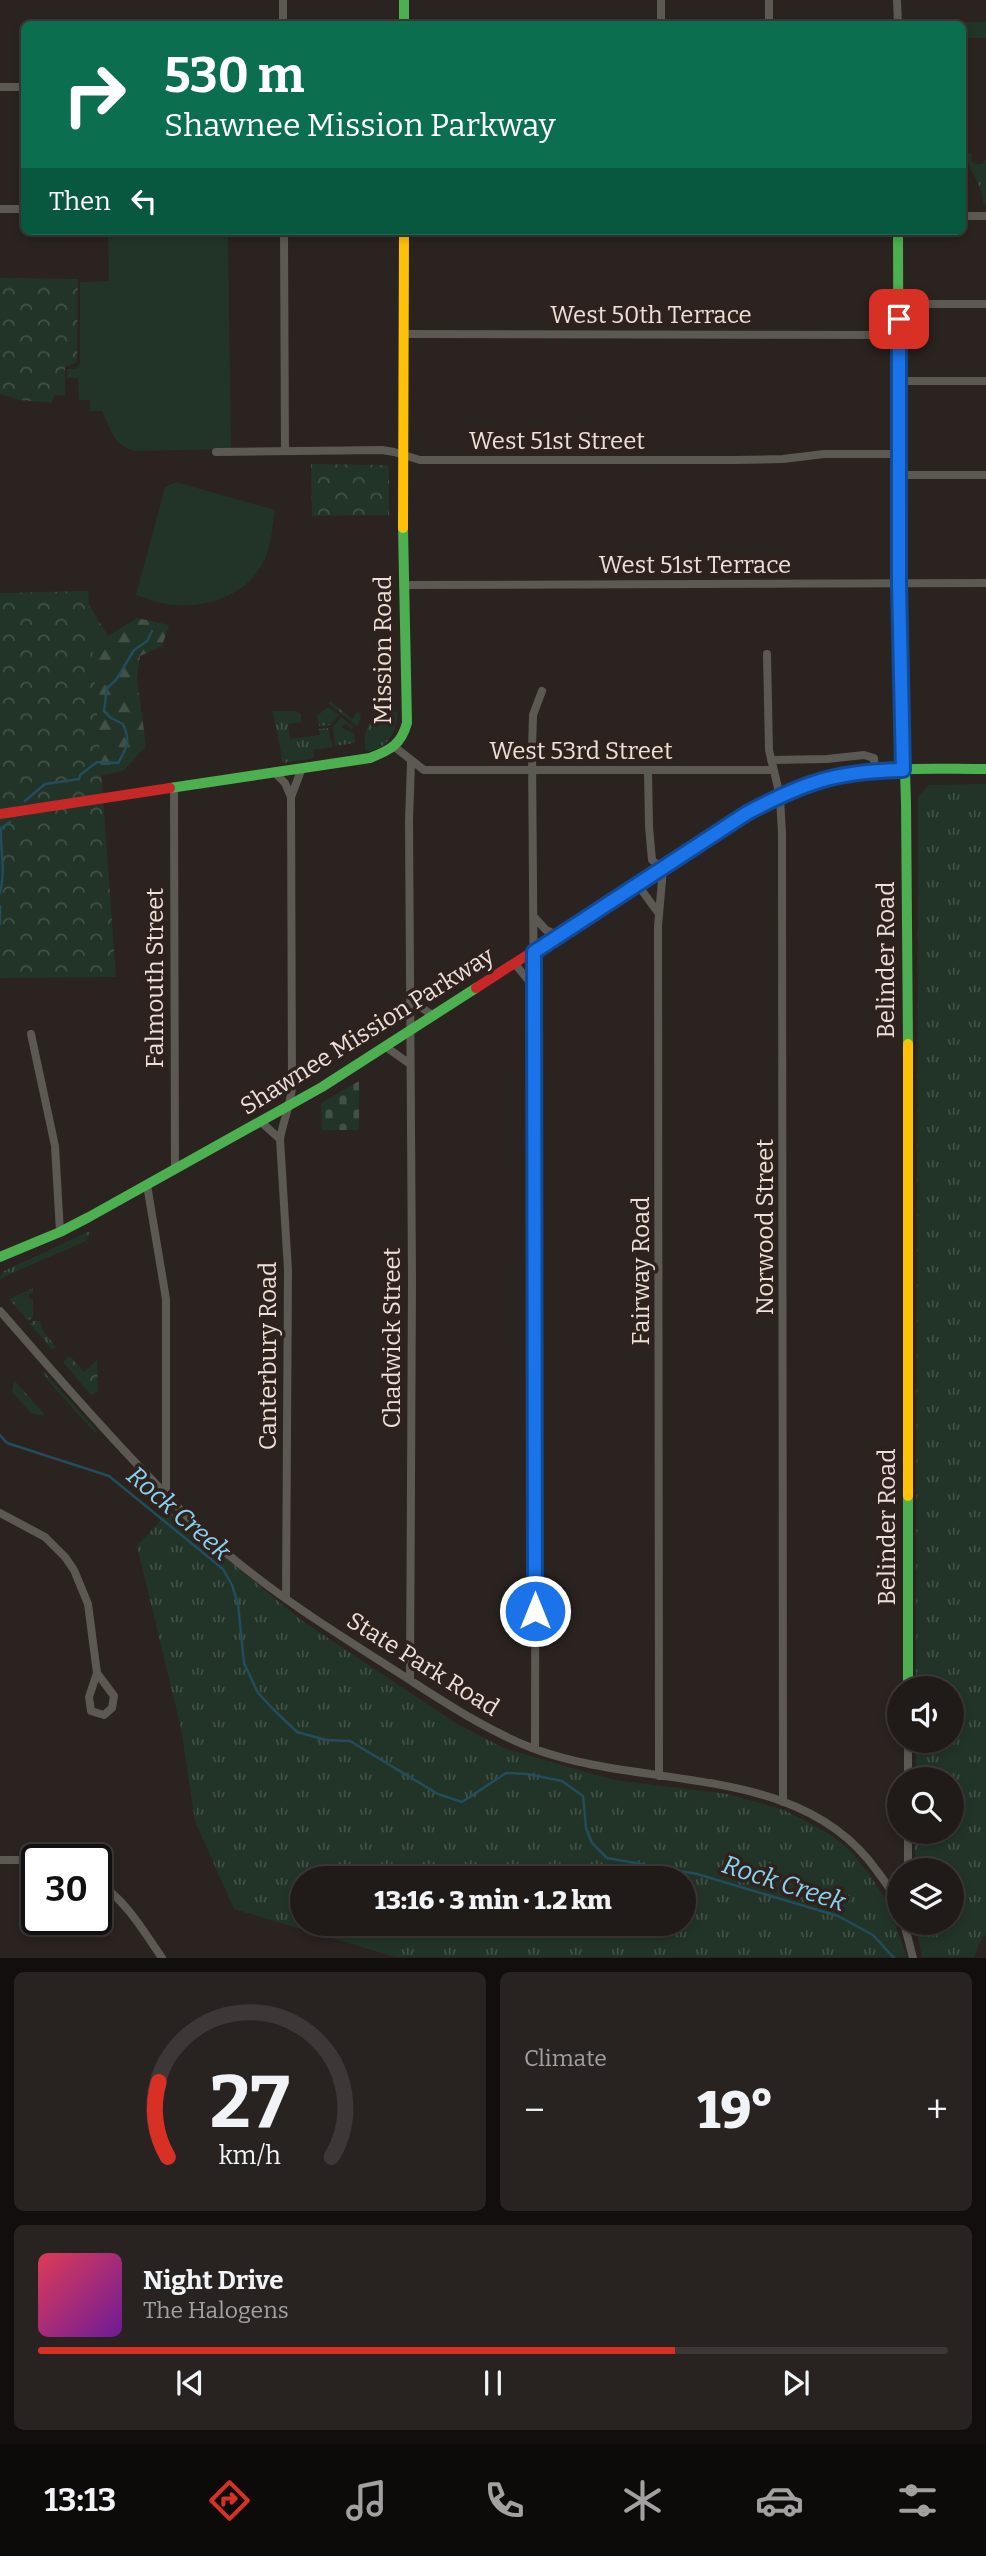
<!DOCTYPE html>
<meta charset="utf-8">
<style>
body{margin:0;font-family:Bitter,serif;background:#282321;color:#f1f3f6;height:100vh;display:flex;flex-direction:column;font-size:26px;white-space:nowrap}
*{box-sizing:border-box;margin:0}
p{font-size:23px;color:#a2a1a2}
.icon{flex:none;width:38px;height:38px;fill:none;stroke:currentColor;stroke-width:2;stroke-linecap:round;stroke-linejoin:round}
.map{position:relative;height:1958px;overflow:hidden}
.drawer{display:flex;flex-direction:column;gap:14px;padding:14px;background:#120e0d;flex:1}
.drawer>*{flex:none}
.guide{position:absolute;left:21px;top:21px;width:945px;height:214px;border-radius:10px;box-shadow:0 4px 10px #0003,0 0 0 2px #3d3837;background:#0b6e4f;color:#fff;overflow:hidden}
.controls{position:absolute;left:887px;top:1676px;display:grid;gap:14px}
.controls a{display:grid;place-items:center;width:77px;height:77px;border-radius:50%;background:#201a18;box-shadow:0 4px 10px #0003,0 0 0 2px #3d3837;font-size:35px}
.speed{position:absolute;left:21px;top:1844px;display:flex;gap:14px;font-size:35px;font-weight:700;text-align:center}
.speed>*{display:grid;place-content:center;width:91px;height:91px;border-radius:50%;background:#201a18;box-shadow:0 4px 10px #0003,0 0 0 2px #3d3837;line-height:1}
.speed .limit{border:4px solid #111;border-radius:10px;background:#fff;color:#111}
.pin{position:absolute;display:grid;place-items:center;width:60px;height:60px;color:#fff;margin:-30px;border-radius:14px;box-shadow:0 4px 10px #0006}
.me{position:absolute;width:77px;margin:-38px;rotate:0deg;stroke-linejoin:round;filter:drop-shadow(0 0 5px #0008)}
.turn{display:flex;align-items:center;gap:24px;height:147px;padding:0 28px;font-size:32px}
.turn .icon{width:91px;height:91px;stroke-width:2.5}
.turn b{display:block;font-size:49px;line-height:60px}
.then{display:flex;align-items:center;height:66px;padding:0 28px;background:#0003;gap:14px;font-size:26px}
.big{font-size:52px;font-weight:800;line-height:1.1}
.drawer .tile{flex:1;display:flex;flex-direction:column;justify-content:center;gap:10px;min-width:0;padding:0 24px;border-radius:10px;background:#282321}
.drawer .dial{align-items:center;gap:0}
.dial svg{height:182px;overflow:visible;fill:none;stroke:#3d3837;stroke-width:7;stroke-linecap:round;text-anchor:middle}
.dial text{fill:#f1f3f6;stroke:none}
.song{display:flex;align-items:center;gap:21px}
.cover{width:84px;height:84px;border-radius:10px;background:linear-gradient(135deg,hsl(350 70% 55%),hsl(280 70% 35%))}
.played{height:7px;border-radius:4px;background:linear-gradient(90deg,#d93025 70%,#3d3837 70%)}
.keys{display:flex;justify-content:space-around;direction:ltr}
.heat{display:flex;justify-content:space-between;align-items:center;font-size:38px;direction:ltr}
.drawer .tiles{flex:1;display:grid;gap:14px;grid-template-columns:1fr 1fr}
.tile:last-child{grid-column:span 2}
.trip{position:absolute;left:290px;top:1866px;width:406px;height:70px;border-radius:35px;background:#201a18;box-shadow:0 4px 10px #0003,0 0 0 2px #3d3837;font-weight:800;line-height:70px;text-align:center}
.tabs{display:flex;height:112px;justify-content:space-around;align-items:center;background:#0d0a0a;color:#a2a1a2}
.tabs .icon{width:49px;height:49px}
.tabs .selected{color:#d93025}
.tabs b{font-size:32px;color:#f1f3f6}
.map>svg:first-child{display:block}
.grass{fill:url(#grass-tufts);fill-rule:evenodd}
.forest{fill:url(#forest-firs)}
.cemetery{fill:url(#cemetery-stones)}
.park{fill:url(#park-crowns)}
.garden{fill:#223427}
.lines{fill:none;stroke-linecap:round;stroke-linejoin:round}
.stream{stroke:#234c5c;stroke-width:2.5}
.street{stroke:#5c5852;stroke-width:8}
.fast{stroke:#4caf50;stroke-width:10}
.slow{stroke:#ffc107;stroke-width:10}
.jam{stroke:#c62828;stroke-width:10}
.route-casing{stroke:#114b97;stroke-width:18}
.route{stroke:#1a73e8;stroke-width:12}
.labels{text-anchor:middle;stroke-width:7;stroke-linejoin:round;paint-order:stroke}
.street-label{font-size:24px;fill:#eae0dc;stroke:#2f211b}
.water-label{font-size:26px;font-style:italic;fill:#86d3f4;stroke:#2f211b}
</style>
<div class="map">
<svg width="986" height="1958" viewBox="0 0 986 1958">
<defs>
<pattern id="grass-tufts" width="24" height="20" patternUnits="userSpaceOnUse" patternTransform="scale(1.75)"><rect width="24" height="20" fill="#223427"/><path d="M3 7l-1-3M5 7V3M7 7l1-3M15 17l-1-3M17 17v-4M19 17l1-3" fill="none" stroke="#425146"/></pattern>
<pattern id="forest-firs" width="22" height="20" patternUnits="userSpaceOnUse" patternTransform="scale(1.75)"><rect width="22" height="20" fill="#223427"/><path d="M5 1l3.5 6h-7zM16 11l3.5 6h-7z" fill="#425146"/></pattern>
<pattern id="cemetery-stones" width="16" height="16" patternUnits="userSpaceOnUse" patternTransform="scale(1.75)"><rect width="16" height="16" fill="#223427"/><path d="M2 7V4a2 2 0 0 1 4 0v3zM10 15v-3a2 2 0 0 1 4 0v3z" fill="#425146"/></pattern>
<pattern id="park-crowns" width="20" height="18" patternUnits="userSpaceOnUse" patternTransform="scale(1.75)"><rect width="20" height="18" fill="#223427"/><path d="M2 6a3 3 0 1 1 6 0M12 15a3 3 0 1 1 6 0" fill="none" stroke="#425146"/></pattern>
</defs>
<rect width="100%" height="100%" fill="#2a2320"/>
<!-- grass -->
<path class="grass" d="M986 22V38H966V35H963L962 24 904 23Z
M966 152 972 154 971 160 975 164H982L986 160V204H983C983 182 967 171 966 152Z
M330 701 352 719 357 712 360 713 361 718 357 726 328 703Z
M328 707 339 715 330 725 319 726 317 716Z
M389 710 398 712C397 731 387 751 366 751 361 732 370 715 389 710Z
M273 711H295L301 714V722L288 724 290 739 320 735 319 729 328 728 333 747 313 750 314 758 283 763Z
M341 717 353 727 351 729 346 724 342 726 343 729 354 733 355 743 335 746 333 727Z
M986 784V1935L982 1937 974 1957H922L915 1923H952V1871H915V1832H952V1780H916V1741H952V1689H916L918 797 929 785Z
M90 1231 86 1241 1 1278 0 1282V1277L4 1271Z
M33 1288V1293L29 1294V1299H33V1317L28 1321 9 1299Z
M33 1321H40L43 1331 56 1347 52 1350 30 1324Z
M44 1372 97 1431 95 1433 42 1374Z
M14 1380 44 1414V1416L31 1413 12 1392Z
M169 1511 301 1620 457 1724 506 1749 614 1780 728 1794 784 1810 828 1833 850 1850 869 1874 887 1901 907 1957H396L234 1909 195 1821 181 1728 137 1546ZM303 1878H684V1923H303Z"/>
<!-- forest -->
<path class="forest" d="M89 605 108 636 137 618 169 625 162 646 140 656 137 678 146 746 123 771 89 778Z"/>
<!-- cemetery -->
<path class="cemetery" d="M359 1081V1130H322L321 1103Z"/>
<!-- park -->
<path class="park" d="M0 278 78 279 77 362 65 367V395H55L51 403 20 400 0 394Z
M311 464 386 465 389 468V515L312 516Z
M88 591 116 977 0 978V593Z
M70 1356 84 1372 97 1360 98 1391 91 1395 63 1362Z"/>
<!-- garden -->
<path class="garden" d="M108 231H228L231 449 135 451C113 445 111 430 102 411H90V400H79L78 378H67V369H75L80 364V282L109 281Z
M176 482 275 510C272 529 271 552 260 568 241 597 206 608 173 605 161 604 148 599 136 595L165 487Z"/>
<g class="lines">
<!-- stream -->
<path class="stream" d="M25 801 45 784 79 779 80 775 97 762 118 763C127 748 131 741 123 724L111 718 104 711 107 688 116 680 134 650 147 641 152 631
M0 893C6 871 0 850 1 828L10 822
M0 906V924
M0 1435 7 1443 109 1476 223 1569 232 1585 238 1604 244 1663 258 1693 274 1710 297 1732 326 1740 350 1741 438 1794 462 1802 506 1773 527 1774 562 1781 583 1796 586 1828 592 1843 607 1858 697 1874 838 1916 873 1935 894 1958"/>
<!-- street -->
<path class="street" d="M283 0V24
M769 0V24
M897 0 898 24
M661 24V0
M0 87H24
M0 209H24
M962 216H986
M284 231 285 451
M899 304H986
M404 334 899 335
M899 381H986
M216 452 382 450 394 452 420 460H734L783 459 824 454H899
M899 475H986
M403 585 986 583
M767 654 769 750 780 796 782 834 783 1802
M396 748 424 770H773
M771 760 827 759 864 755 874 758 875 770
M648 770 649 827 652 860 663 869 658 926 659 1776
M274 772 285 783 291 797
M174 787 175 1169
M638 885 659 914
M535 918 546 930 557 935
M515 964 534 987
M410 996 416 1004 434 1016
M31 1034 55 1146 60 1232
M386 1047 410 1064
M261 1122 280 1139 288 1270 286 1599
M280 1139C283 1122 290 1106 292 1088L291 797 302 768
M147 1185 166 1299V1495
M0 1311C50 1368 100 1427 154 1482 178 1507 202 1534 230 1556 280 1598 336 1633 391 1668 437 1697 481 1728 532 1748 644 1791 800 1761 877 1871 886 1883 895 1895 900 1909
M0 1513 45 1537 65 1557 74 1570 88 1604 97 1673 114 1696 112 1708 104 1715 91 1711 89 1697 97 1673
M410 1680 412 1280 409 821 411 762
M535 1749 536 1279 532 751 533 715 542 691
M908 1780V1741
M0 1860H43
M908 1871V1832
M96 1881C125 1899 143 1930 162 1958
M904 1923 913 1958"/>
<!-- fast -->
<path class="fast" d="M404 0V24
M898 231 899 584 906 803 908 1044
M170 788 370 758C390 750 401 745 407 723L403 528
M784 794C849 763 916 769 986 769
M0 1257 60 1232 89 1217 322 1087 476 988
M908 1496V1689"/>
<!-- slow -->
<path class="slow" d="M403 528 404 231
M908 1044V1496"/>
<!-- jam -->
<path class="jam" d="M0 814 170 788
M476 988 747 813 784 794"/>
</g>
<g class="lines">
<defs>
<path id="route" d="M535 1611 534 952 747 813C805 782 837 771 903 770L899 583V319"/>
</defs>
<!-- route casing -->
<use href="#route" class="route-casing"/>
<!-- route -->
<use href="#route" class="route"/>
</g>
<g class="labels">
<!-- street labels -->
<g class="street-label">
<text x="651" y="323">West 50th Terrace</text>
<text x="557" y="449">West 51st Street</text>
<text x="695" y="573">West 51st Terrace</text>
<text transform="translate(383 650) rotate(-90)" y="8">Mission Road</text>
<text x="581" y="759">West 53rd Street</text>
<text transform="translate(886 960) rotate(-90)" y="8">Belinder Road</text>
<text transform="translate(155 978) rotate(-90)" y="8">Falmouth Street</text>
<text transform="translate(367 1031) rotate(-32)" y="8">Shawnee Mission Parkway</text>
<text transform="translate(765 1227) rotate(-90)" y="8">Norwood Street</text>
<text transform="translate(641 1271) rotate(-90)" y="8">Fairway Road</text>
<text transform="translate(392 1338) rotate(-90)" y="8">Chadwick Street</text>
<text transform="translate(268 1356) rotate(-90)" y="8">Canterbury Road</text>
<text transform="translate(887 1527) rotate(-90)" y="8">Belinder Road</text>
<text transform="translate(423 1664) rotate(32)" y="8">State Park Road</text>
</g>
<!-- water labels -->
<g class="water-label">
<text transform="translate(179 1513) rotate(41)" y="9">Rock Creek</text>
<text transform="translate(784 1883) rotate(18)" y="9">Rock Creek</text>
</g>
</g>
</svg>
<div class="controls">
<a><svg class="icon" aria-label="sound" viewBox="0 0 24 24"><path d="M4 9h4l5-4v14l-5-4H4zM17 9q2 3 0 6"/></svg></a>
<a><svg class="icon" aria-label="search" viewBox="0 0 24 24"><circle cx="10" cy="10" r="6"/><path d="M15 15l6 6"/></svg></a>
<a><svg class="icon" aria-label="layers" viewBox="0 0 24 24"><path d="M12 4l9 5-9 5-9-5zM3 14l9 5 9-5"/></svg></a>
</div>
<div class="speed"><div class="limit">30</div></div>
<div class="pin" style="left:899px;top:319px;background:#d93025"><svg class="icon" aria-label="arrive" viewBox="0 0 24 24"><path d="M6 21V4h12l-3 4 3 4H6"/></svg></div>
<svg class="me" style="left:535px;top:1611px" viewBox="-20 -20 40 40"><circle r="17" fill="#1a73e8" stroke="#fff" stroke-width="3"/><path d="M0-11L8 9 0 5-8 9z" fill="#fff"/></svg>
<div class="trip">13:16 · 3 min · 1.2 km</div>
<div class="guide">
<div class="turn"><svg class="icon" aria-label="right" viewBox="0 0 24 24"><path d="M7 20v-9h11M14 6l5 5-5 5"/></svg><div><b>530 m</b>Shawnee Mission Parkway</div></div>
<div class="then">Then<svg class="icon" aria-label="left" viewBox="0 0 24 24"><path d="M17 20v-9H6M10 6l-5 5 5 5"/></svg></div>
</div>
</div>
<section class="drawer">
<div class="tiles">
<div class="tile dial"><svg viewBox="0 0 100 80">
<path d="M14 69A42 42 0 1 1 86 69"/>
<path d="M14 69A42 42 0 0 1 10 36" stroke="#d93025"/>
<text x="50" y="56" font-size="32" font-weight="700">27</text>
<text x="50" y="72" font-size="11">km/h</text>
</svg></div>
<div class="tile"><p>Climate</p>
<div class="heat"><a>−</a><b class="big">19°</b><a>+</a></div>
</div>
<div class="tile">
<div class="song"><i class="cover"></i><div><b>Night Drive</b><p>The Halogens</p></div></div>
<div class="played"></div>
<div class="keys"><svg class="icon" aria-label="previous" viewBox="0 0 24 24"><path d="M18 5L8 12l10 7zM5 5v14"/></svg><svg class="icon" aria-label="pause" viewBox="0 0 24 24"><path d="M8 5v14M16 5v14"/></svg><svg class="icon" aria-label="next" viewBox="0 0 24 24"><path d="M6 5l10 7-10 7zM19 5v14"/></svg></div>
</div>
</div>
</section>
<nav class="tabs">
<b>13:13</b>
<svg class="icon selected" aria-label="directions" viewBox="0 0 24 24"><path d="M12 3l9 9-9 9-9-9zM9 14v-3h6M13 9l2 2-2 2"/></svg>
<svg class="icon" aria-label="music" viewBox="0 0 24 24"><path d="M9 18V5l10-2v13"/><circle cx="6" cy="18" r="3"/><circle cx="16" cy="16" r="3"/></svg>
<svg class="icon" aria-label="phone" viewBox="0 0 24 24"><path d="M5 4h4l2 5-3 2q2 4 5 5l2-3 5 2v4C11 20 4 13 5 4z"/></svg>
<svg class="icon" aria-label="climate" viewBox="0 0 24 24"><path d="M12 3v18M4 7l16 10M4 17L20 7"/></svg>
<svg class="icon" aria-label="car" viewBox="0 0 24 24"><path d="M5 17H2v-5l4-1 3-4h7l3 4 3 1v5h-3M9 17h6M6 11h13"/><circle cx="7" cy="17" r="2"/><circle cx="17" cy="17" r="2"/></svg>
<svg class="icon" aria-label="filters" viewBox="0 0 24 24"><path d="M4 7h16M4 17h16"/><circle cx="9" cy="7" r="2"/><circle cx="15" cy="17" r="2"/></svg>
</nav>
